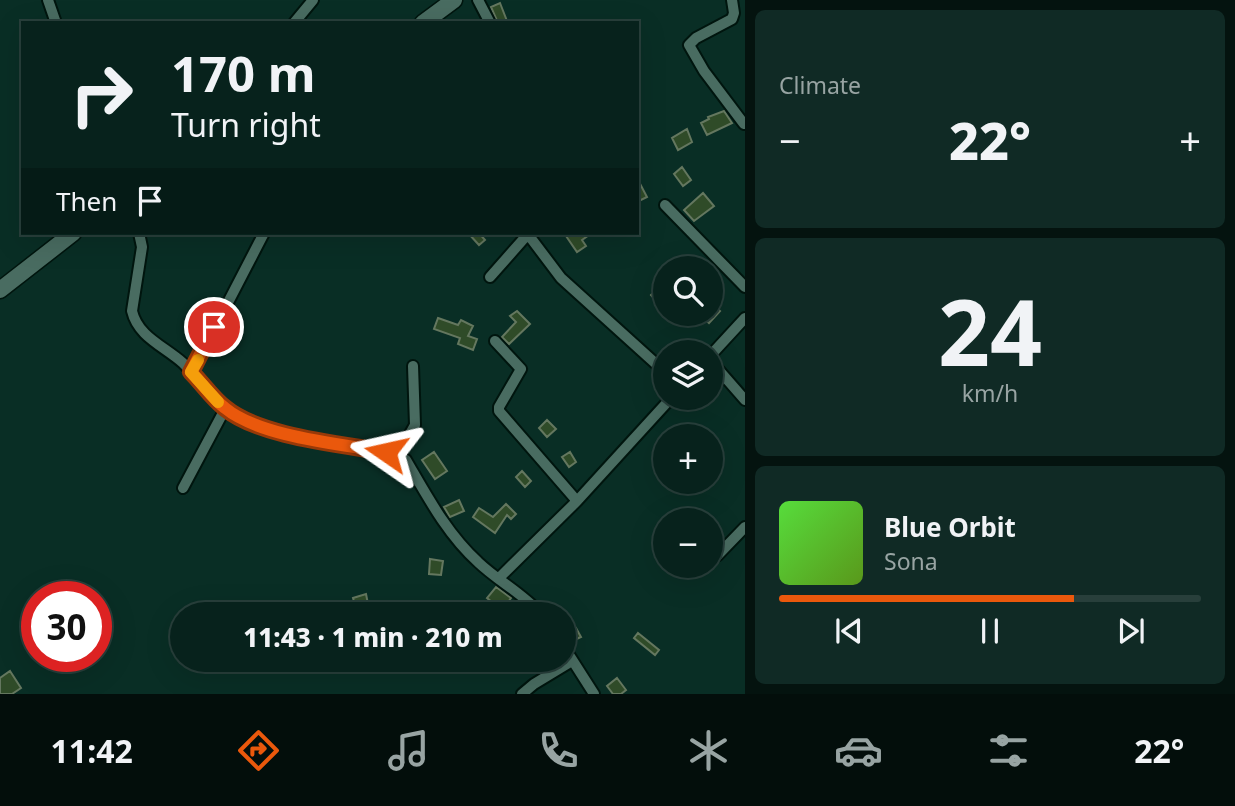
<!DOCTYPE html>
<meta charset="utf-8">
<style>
body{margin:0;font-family:"Noto Sans",sans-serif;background:#102a25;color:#f1f3f6;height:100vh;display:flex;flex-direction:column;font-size:26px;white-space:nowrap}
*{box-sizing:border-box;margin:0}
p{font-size:23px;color:#98a4a3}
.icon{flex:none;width:38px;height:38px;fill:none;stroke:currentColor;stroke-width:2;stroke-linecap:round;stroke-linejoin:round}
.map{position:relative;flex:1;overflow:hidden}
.side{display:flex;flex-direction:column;gap:10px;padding:10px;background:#04130f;width:490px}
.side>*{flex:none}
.guide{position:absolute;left:21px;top:21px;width:618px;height:214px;border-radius:0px;box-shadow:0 7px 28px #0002,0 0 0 2px #283f3b;background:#07221c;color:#f1f3f6;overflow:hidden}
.tools{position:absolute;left:653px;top:256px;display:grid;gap:14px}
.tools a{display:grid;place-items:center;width:70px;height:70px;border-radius:50%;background:#07221c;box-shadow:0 7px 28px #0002,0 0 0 2px #283f3b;font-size:35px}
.speed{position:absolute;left:21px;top:581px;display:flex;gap:14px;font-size:35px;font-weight:700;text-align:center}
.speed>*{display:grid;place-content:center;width:91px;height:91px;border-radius:50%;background:#07221c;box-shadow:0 7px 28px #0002,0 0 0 2px #283f3b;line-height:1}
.speed .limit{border:10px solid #d22;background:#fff;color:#111}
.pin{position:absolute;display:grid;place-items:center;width:60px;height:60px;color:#fff;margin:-30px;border:4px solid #fff;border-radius:50%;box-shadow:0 2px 7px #0007}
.me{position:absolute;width:77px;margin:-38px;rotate:281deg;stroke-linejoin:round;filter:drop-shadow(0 0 5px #0008)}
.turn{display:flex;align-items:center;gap:24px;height:147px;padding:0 35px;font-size:32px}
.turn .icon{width:91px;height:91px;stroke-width:2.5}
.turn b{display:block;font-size:49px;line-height:60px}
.then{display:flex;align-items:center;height:66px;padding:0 35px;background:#0003;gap:14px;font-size:26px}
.big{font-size:52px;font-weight:800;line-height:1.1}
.side .tile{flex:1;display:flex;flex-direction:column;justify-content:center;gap:10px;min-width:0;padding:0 24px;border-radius:10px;background:#102a25}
.side .dial{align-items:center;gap:0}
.dial b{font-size:91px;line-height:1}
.song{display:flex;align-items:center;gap:21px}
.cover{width:84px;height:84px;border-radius:10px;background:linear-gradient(135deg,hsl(110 70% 55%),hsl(90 70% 35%))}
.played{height:7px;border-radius:4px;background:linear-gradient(90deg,#ea580c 70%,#283f3b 70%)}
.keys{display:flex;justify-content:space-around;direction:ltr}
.heat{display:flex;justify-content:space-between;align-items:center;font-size:38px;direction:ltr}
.trip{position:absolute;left:170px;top:602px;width:406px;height:70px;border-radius:35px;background:#07221c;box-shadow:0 7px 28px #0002,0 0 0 2px #283f3b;font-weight:800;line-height:70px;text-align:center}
.menu{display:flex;height:112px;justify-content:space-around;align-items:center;background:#030e0b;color:#98a4a3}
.menu .icon{width:49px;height:49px}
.menu .current{color:#ea580c}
.menu b{font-size:32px;color:#f1f3f6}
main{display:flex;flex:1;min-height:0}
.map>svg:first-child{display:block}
.building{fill:#2f4b28;stroke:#64775f;stroke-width:2}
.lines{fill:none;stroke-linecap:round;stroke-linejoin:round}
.street-casing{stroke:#00150e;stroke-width:14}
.secondary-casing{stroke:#00150e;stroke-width:19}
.street{stroke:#496c61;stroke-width:10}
.secondary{stroke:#496c61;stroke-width:16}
.route-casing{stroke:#983908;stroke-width:18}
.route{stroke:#ea580c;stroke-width:12}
.slow{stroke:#f59e0b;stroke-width:12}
</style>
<main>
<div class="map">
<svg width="745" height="694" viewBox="0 0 745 694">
<rect width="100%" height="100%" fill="#092e25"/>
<!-- building -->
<path class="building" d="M500 3 507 21 503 23H498L491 7Z
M724 111 732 123 707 135 701 123 709 119 708 117Z
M687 129 692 142 678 150 672 138Z
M682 167 691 180 683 186 674 174Z
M637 178 647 197 637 202Z
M703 193 714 206 694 221 684 210Z
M468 233H479L485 240 479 245Z
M573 233H592L582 240 586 246 577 252 566 236Z
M661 285 665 289V298L659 304 651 295Z
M710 302 720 311 709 323 698 313H710Z
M517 311 530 324 509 344 502 337 516 322 510 316Z
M438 318 458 325 461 320 473 326 468 336 477 339 473 350 458 344 460 338 434 329Z
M547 420 556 429 547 437 539 428Z
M434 452 447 471 435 479 422 460Z
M570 452 576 462 569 467 562 457Z
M522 471 531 481 525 487 516 477Z
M459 500 464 511 450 517 444 507Z
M506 504 516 514 511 519 507 515 495 533 473 517 479 508 493 517Z
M430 559 443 561 441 575 429 574Z
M496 587 511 598 502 610 487 598Z
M366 594 369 609 357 612 353 598Z
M576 628 581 637 570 642 564 634Z
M638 633 659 650 655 655 634 638Z
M10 671 21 688 12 694H0V678Z
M617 678 626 690 621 694H613L607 686Z"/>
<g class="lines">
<defs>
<path id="street" d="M48 0 56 23
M478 0 490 23
M732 0 734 13 732 19 696 38 689 45 704 71 744 124
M294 23 313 0
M665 205 745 287
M139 233 142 247 132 311C138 337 164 346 183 363 198 378 209 397 227 410 264 438 340 443 386 452L398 455 406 460C427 496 447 534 478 562 498 581 522 593 541 614
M527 233 561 278 665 372
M490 277 528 234
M495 341 521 369 499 407V411L577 501
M710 356 745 318
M710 360 745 400
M192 372 264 233
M398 455 415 425 413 366
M183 488 225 409
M717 556 745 527
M499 578 577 501 672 397
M564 647 594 694
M522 694 534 684 572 661"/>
<path id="secondary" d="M423 23 454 0
M0 290 73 233"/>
</defs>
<!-- street casing -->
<use href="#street" class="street-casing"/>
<!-- secondary casing -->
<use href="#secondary" class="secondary-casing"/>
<!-- street -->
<use href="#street" class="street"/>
<!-- secondary -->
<use href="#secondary" class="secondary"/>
</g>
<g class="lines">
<defs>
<path id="route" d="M214 327 191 372C203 384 212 398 225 408 260 437 341 444 386 452"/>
</defs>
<!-- route casing -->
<use href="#route" class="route-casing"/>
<!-- route -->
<use href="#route" class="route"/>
<!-- slow -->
<path class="slow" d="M198 360 191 372 218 402"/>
</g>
</svg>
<div class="tools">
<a><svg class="icon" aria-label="search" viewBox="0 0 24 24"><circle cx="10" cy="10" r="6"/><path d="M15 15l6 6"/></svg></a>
<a><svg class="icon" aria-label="layers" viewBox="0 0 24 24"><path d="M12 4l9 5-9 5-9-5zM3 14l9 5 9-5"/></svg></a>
<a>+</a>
<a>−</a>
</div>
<div class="speed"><div class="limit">30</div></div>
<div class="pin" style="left:214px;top:327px;background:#d93025"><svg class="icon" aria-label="arrive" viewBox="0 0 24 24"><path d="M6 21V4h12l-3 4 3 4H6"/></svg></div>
<svg class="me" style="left:386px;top:452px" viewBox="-20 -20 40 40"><path d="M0-17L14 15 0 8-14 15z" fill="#ea580c" stroke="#fff" stroke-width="4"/></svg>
<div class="trip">11:43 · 1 min · 210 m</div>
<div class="guide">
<div class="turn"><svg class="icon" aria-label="right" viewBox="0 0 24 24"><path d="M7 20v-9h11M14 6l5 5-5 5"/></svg><div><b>170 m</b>Turn right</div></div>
<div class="then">Then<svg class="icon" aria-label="arrive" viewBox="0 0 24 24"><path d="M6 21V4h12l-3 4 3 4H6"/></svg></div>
</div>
</div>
<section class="side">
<div class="tile"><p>Climate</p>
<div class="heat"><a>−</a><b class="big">22°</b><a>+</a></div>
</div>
<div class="tile dial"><b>24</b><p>km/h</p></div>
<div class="tile">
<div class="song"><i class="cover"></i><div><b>Blue Orbit</b><p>Sona</p></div></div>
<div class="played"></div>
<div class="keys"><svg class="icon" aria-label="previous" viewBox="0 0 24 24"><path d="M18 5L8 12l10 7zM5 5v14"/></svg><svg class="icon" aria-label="pause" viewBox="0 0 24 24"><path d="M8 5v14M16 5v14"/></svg><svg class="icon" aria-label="next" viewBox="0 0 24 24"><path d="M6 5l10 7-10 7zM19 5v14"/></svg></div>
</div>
</section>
</main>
<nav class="menu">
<b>11:42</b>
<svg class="icon current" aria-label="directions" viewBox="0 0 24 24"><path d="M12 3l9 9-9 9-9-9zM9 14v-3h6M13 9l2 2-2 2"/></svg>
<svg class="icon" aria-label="music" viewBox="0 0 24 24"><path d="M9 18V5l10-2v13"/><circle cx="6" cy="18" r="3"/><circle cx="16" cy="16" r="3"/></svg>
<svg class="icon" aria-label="phone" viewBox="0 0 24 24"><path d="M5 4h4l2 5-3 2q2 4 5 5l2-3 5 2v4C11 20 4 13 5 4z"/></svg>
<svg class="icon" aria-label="climate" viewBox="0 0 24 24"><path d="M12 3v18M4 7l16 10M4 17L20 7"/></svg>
<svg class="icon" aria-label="car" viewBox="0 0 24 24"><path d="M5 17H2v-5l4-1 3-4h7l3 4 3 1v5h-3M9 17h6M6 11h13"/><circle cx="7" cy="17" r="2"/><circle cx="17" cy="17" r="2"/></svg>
<svg class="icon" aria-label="filters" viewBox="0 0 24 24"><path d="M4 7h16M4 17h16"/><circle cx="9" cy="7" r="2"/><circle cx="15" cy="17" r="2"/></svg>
<b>22°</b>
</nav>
